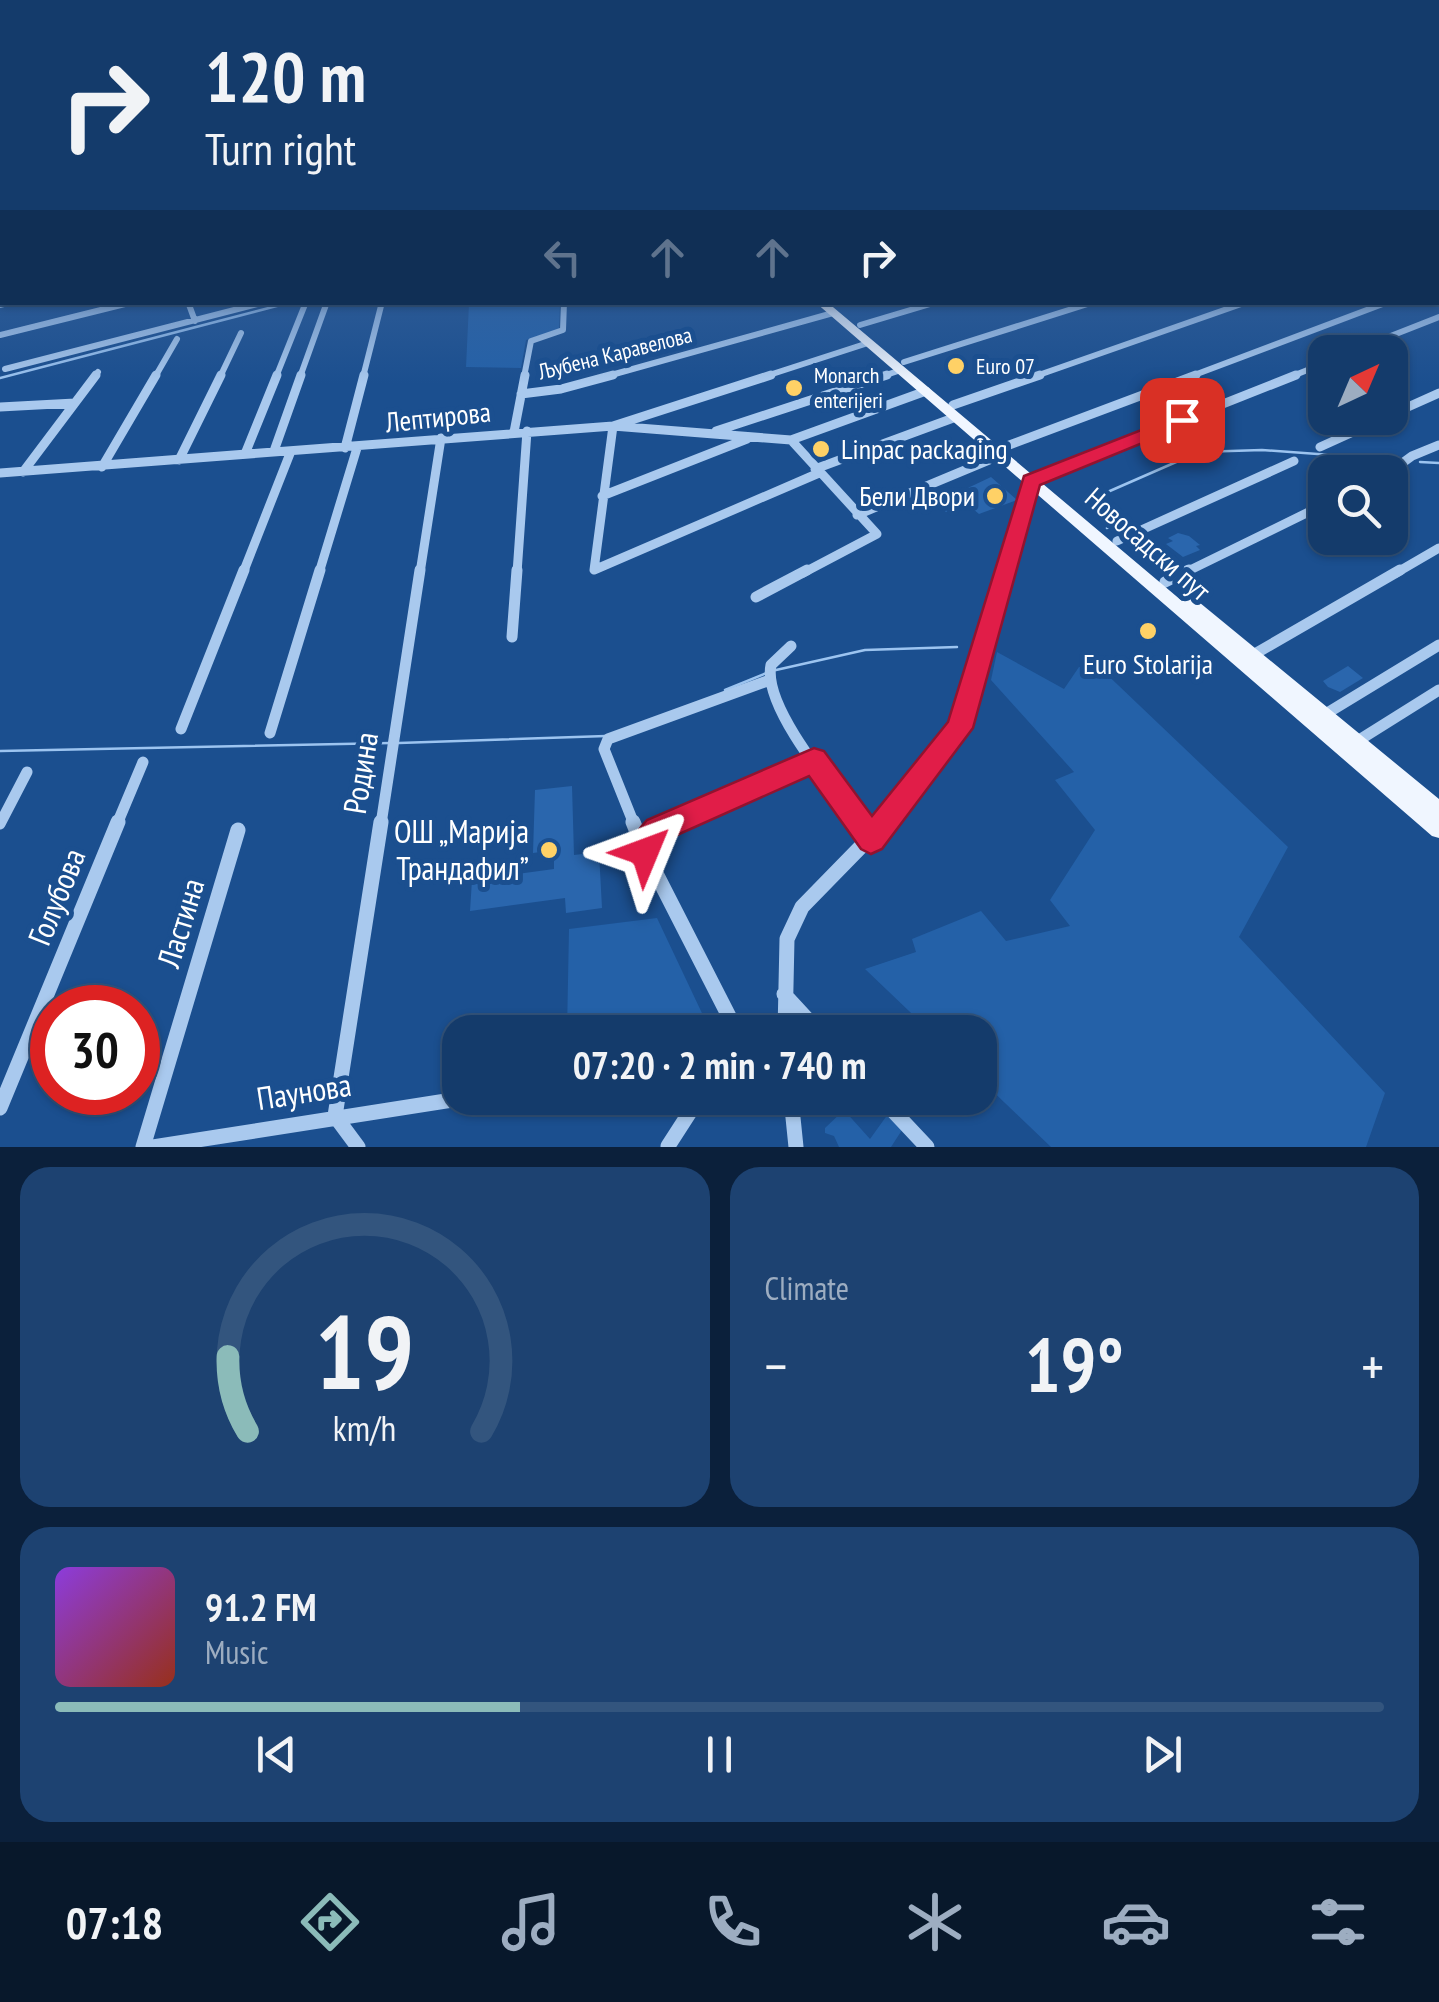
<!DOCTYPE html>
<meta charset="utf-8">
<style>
body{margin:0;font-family:"PT Sans Narrow",sans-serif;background:#1d4271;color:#f1f3f6;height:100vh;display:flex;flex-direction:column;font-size:38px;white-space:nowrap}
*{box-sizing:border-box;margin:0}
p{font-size:32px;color:#9dadc1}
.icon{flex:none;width:55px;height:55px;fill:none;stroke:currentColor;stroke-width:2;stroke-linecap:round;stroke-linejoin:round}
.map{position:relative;height:1147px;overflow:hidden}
.sheet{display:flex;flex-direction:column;gap:20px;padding:20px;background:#0b203b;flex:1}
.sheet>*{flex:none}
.hud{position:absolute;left:0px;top:0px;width:1440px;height:305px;box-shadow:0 2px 8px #0004,0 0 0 2px #33557e;background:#143b6b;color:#f1f3f6;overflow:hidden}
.needle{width:65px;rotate:44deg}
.buttons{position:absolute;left:1308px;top:335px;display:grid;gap:20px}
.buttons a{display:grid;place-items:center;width:100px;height:100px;border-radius:20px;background:#143b6b;box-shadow:0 2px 8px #0004,0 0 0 2px #33557e;font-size:50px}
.speed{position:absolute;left:30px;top:985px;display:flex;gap:20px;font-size:50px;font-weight:700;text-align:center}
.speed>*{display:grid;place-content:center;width:130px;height:130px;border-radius:50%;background:#143b6b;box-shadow:0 2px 8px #0004,0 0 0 2px #33557e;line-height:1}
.speed .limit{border:15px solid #d22;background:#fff;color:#111}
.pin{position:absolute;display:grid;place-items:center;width:85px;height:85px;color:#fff;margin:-42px;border-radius:20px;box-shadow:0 5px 15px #0006}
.me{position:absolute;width:110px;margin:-55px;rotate:46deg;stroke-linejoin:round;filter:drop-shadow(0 0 8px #0008)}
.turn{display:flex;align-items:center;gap:35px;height:210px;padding:0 40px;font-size:45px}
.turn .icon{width:130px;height:130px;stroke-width:2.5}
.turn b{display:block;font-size:70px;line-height:85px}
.lanes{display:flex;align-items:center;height:95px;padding:0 40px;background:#0003;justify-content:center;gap:50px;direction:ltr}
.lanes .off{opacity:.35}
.big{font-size:75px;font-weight:700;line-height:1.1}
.sheet .tile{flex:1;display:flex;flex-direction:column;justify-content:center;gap:15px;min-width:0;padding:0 35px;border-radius:30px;background:#1d4271}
.sheet .dial{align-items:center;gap:0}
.dial svg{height:260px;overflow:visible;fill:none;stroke:#33557e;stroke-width:7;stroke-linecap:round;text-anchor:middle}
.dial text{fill:#f1f3f6;stroke:none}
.song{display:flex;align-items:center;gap:30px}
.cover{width:120px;height:120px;border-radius:15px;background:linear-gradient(135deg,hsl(270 70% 55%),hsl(10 70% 35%))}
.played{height:10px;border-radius:5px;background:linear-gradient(90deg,#8bbbb9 35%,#33557e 35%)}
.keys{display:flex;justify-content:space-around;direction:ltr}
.heat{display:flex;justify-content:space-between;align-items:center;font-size:55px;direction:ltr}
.sheet .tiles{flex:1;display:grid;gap:20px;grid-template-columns:1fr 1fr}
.tile:last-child{grid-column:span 2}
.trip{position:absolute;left:442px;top:1015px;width:555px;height:100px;border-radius:30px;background:#143b6b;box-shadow:0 2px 8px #0004,0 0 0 2px #33557e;font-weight:700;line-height:100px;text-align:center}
.tab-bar{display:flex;height:160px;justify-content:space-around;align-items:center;background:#08182b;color:#9dadc1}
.tab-bar .icon{width:70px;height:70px}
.tab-bar .on{color:#8bbbb9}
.tab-bar b{font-size:45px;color:#f1f3f6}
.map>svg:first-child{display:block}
.green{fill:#2461a8}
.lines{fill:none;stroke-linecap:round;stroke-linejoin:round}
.stream{stroke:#9cc4f0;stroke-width:2.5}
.building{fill:#2a66ad}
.minor-far3{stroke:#a9c9ee;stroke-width:6}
.minor-far2{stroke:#a9c9ee;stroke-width:9}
.minor-far1{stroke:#a9c9ee;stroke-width:11}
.minor{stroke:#a9c9ee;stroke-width:15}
.primary{fill:#f0f6ff;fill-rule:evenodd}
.route{fill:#e11d48;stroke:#92132f;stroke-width:2.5}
.poi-dot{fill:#ffd166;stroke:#1b4f8f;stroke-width:4}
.labels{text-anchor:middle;stroke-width:10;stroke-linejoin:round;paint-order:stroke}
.far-street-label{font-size:22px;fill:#fff;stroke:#1b4f8f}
.far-poi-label{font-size:22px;fill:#fff;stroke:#1b4f8f;text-anchor:start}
.street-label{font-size:28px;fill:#fff;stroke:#1b4f8f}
.poi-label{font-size:28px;fill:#fff;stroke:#1b4f8f;text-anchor:start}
.near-street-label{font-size:32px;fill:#fff;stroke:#1b4f8f}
.near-poi-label{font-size:32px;fill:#fff;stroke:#1b4f8f;text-anchor:end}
</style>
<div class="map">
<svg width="1439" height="1147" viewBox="0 0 1439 1147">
<rect width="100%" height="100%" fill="#1b4f8f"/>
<!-- green -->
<path class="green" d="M469 303H560L559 329 526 340 521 368 466 367Z
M997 652 1064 689 1079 667 1097 665 1288 847 1239 937 1385 1093 1366 1147H1051L980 1079V1032H931L865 969 916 952 912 939 981 911 1006 941 1070 926 1050 900 1095 830 1055 780 1074 772 991 680Z
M657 918 709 1028 685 1032H567L569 929Z
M844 1110 870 1139 888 1114 902 1130 891 1147H839L834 1136 825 1133V1128Z"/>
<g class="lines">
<!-- stream -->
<path class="stream" d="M0 378 292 302
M1420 462 1439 463
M1107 528 1117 521 1103 494 1199 452 1262 450 1399 460
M776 670 865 650 957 647
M725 690 769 672
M399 743 606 736
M0 751 391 743"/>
</g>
<!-- building -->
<path class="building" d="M991 477 1017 500 979 514 966 503 946 512 936 503Z
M1178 533 1189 536 1200 545 1196 546 1200 550 1183 557 1166 544 1173 541 1168 538Z
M1348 666 1363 678 1340 692 1328 687 1323 681Z
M572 786 574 855 599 852 602 908 566 913 565 898 470 911 472 880 554 869V850L533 853 535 790Z"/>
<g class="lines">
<!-- minor-far3 -->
<path class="minor-far3" d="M188 302 195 321
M0 305 11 302
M860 325 937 302
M0 335 133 302
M1350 352 1439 317
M904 362 1094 302
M5 369 265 302
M94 377 98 372
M155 377 177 339
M220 377 241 333
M276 377 306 302
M300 377 327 302
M363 377 382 302
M524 377 531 341 563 330 564 302
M604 377 833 313
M763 377 868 343
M880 377 901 370
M1033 377 1247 302
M1189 377 1388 302
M1290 377 1325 363"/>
<!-- minor-far2 -->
<path class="minor-far2" d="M521 394 561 389 613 375
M953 405 1040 375
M0 407 75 403
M1390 415 1439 393
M716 431 887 375
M514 432 525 375
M791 440 877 534 803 573
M1004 447 1196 375
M1320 447 1384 418
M345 448 364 375
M274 451 301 375
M245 454 277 375
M179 460 221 375
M102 467 156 375
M815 469 956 417
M23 472 96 375
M1390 472 1412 456 1439 445
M0 473 613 426 771 375
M819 473 594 570 613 426 791 440 926 391
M602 496 747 439
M857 515 1001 455
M1117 541 1294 461
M243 573 291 451
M319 573 357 448
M420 573 441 438
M517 573 527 431
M1004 573 1031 480 1296 375
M1184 573 1325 504
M1396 573 1439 548"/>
<!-- minor-far1 -->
<path class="minor-far1" d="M1165 582 1189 570
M756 597 807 570
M512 637 517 570
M791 646 771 665C762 707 835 791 860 824
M1253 655 1400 570
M1324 715 1439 645
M181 729 244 570
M270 733 320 570
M1356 742 1439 690
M0 824 27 772
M117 824 143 762
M381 824 420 570
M634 824 604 749 608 739 770 680
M668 824 814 760
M883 824 960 728 1005 570"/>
<!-- minor -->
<path class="minor" d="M633 822 645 852
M674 822C659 829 648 835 645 852L737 1032
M858 822 871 839
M784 994 819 1032
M785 1032 787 939 802 907 885 822
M791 1098 796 1147
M881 1098 927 1147
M0 1108 118 822
M668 1146 699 1098
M143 1147 238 830
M153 1147 465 1098
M358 1147 335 1116 381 822"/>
<!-- primary -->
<path class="primary" d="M815 302H827L1182 601 1189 596 1194 598 1439 799V838L1432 836Z"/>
</g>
<!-- sky -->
<linearGradient id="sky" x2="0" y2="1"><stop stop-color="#0f2b4f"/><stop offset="0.58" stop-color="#39639b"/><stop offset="1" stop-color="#39639b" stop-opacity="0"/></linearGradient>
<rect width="1439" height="384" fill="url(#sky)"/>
<!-- route -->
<path class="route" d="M1182 414 1189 415V424L1040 485 973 728 882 849 871 854 861 849 809 776 668 839 656 863 645 867 634 863C627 845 635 833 647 820L814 748 824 751 872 816 948 722 1024 476Z"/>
<!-- markers -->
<g class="poi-dot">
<circle cx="956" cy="366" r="10"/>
<circle cx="794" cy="388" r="10"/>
<circle cx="821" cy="449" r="10"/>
<circle cx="995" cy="496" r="10"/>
<circle cx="1148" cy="631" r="10"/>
<circle cx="549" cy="850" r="10"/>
</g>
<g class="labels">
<!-- far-street labels -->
<g class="far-street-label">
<text transform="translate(615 353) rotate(-14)" y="8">Љубена Каравелова</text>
</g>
<!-- far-poi labels -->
<g class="far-poi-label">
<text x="976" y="374">Euro 07</text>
<text x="814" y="383">Monarch<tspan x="814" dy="25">enterijeri</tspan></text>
</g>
<!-- street labels -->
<g class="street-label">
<text transform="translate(438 417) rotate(-6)" y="10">Лептирова</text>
<text transform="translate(1148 544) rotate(41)" y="10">Новосадски пут</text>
</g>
<!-- poi labels -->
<g class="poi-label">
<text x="841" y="459">Linpac packaging</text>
<text x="975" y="506" text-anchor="end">Бели Двори</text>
<text x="1148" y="674" text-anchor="middle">Euro Stolarija</text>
</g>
<!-- near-street labels -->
<g class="near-street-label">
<text transform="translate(361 773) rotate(-81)" y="11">Родина</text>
<text transform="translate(57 897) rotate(-68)" y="11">Голубова</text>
<text transform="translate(181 923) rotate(-73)" y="11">Ластина</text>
<text transform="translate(304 1092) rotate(-9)" y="11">Паунова</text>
</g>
<!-- near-poi labels -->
<g class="near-poi-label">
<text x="529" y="843">ОШ „Марија<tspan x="529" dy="37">Трандафил”</tspan></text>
</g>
</g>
</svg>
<div class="buttons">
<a><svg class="needle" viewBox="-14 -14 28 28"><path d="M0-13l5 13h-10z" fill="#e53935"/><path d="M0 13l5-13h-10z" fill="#9dadc1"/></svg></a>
<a><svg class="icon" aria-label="search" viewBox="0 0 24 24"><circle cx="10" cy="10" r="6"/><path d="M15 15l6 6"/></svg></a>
</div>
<div class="speed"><div class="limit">30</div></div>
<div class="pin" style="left:1182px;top:420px;background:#d93025"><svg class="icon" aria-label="arrive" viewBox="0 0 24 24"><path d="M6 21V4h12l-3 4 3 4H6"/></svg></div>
<svg class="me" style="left:645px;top:852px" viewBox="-20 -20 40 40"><path d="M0-17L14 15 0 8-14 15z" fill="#e11d48" stroke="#fff" stroke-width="4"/></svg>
<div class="trip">07:20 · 2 min · 740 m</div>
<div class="hud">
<div class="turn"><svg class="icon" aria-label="right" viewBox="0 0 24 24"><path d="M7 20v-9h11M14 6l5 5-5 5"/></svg><div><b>120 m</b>Turn right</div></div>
<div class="lanes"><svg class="icon off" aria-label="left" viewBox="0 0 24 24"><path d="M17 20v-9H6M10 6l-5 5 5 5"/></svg><svg class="icon off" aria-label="ahead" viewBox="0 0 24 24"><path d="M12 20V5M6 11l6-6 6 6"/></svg><svg class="icon off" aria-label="ahead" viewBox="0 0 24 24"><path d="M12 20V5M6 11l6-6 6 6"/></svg><svg class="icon" aria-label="right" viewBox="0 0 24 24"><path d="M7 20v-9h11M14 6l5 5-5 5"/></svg></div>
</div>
</div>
<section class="sheet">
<div class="tiles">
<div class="tile dial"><svg viewBox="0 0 100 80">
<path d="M14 69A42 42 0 1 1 86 69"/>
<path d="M14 69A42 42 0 0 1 8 46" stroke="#8bbbb9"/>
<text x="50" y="56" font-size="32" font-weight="700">19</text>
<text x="50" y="72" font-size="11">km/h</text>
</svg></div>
<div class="tile"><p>Climate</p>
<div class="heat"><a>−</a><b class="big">19°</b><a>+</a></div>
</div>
<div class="tile">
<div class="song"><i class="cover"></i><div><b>91.2 FM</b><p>Music</p></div></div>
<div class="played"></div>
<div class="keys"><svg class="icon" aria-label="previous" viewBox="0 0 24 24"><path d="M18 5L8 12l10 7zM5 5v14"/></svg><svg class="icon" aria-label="pause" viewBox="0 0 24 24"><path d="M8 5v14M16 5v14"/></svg><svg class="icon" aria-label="next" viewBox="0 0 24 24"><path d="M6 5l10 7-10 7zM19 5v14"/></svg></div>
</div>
</div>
</section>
<nav class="tab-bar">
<b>07:18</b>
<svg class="icon on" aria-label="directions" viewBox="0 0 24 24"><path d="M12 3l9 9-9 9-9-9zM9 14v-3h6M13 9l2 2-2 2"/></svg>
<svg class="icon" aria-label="music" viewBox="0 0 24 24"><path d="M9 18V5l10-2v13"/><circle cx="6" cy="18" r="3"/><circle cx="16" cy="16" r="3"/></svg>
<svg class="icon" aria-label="phone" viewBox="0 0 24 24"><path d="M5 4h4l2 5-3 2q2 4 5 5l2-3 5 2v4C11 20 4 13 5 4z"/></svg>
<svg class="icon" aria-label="climate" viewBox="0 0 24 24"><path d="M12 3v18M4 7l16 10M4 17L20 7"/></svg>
<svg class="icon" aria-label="car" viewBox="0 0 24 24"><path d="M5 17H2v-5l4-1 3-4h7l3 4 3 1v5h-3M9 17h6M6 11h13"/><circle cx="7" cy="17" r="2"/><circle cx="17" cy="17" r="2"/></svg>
<svg class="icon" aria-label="filters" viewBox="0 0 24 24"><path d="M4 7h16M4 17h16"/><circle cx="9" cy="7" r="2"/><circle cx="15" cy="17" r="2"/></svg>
</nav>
